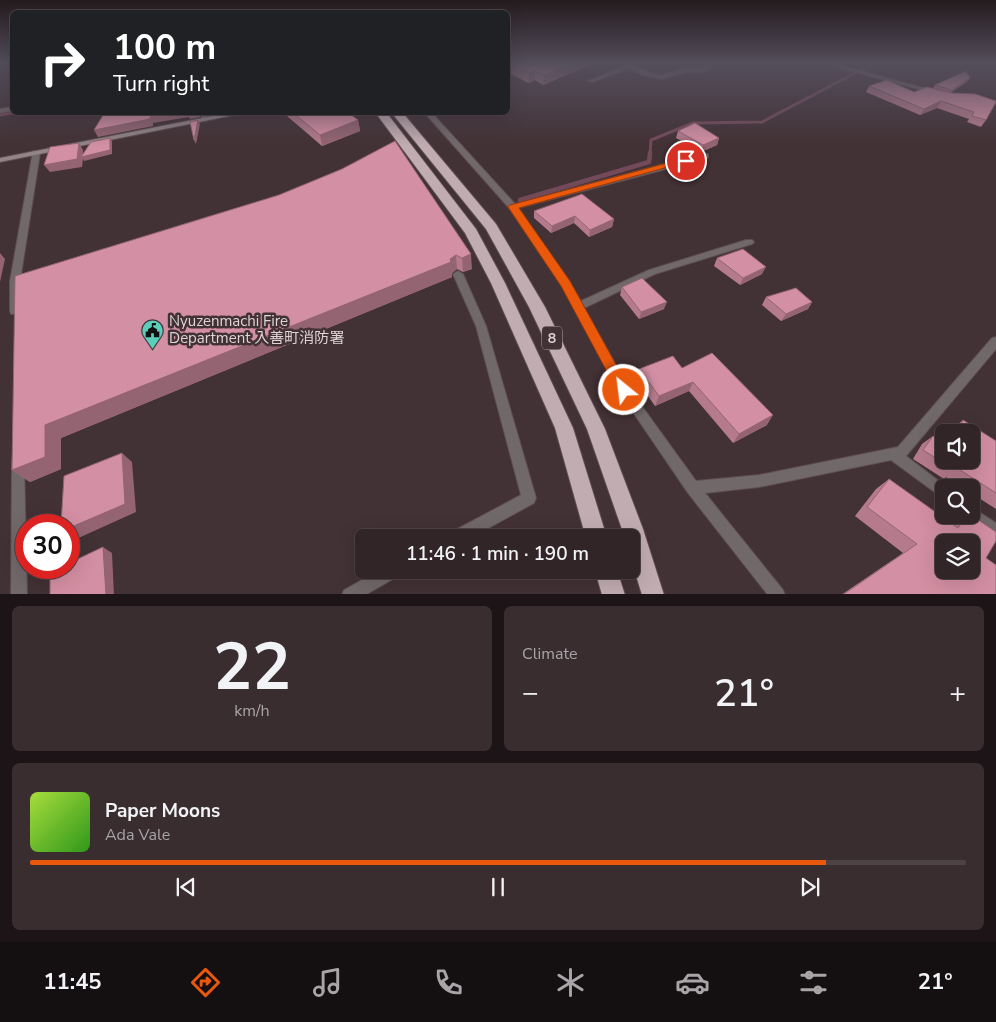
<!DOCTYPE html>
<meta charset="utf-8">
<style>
body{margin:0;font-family:"Nunito Sans","Noto Sans JP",sans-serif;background:#3a2d30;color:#f1f3f6;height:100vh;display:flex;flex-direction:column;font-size:19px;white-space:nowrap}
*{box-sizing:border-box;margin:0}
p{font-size:16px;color:#a8a5a8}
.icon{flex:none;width:28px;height:28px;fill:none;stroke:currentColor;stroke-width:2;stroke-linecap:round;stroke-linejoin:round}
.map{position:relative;height:594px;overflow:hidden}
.details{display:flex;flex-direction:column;gap:12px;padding:12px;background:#1c1416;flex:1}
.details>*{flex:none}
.guide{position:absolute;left:10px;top:10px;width:500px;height:105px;border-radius:8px;box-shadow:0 5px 20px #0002,0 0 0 1px #4d4245;background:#202124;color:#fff;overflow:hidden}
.tools{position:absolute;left:935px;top:424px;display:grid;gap:10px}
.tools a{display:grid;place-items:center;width:45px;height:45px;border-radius:8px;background:#322528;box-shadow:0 5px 20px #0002,0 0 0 1px #4d4245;font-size:25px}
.speed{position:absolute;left:15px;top:514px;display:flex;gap:10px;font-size:25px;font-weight:700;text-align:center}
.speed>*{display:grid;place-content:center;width:65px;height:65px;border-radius:50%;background:#322528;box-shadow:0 5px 20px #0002,0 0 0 1px #4d4245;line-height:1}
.speed .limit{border:8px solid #d22;background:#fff;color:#111}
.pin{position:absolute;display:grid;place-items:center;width:42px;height:42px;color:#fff;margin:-21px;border:2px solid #fff;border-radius:50%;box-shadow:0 1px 5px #0007}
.me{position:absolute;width:55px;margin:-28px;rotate:331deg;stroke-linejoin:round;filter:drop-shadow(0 0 4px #0008)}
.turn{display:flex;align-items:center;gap:18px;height:105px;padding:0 20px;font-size:22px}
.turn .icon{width:65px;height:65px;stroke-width:2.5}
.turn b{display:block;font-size:35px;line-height:42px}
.big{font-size:38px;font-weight:600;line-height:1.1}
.details .tile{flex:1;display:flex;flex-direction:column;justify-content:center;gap:8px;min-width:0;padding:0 18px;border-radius:8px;background:#3a2d30}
.details .dial{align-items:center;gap:0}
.dial b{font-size:65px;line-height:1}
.song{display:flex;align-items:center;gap:15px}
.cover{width:60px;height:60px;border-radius:8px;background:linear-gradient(135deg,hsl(80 70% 55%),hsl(110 70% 35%))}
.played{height:5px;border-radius:2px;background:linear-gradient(90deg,#ea580c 85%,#4d4245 85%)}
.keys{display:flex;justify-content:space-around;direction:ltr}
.heat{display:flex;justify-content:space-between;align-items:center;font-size:28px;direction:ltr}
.details .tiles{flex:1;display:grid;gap:12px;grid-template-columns:1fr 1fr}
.tile:last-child{grid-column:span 2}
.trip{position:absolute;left:355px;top:529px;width:285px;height:50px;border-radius:8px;background:#322528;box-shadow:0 5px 20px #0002,0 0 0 1px #4d4245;font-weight:600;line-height:50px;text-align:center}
.menu{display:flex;height:80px;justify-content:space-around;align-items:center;background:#140f10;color:#a8a5a8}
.menu .icon{width:35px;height:35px}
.menu .active{color:#ea580c}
.menu b{font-size:22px;color:#f1f3f6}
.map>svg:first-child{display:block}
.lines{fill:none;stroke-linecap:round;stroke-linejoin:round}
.stream-far1{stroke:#734a59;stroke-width:3}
.stream{stroke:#734a59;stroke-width:4.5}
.street-casing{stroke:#5e4e52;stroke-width:2}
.secondary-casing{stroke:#5e4e52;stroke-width:2}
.highway-casing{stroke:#5e4e52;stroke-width:2}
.street{fill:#71686a;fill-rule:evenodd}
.secondary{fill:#928487;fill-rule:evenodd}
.highway{fill:#c1acb1;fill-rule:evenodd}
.wall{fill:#b57b8c}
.shaded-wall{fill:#946472}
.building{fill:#d38fa3;stroke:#946472;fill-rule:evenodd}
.route{fill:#ea580c;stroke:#983908}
.labels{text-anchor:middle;stroke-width:5;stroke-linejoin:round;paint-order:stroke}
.shield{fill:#423135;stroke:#afa2a6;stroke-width:1}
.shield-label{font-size:14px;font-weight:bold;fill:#ded3d6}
.poi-label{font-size:15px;fill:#ded3d6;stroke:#423135;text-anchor:start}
</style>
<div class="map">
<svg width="996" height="595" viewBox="0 0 996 595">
<rect width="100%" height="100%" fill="#423135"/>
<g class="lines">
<!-- stream-far1 -->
<path class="stream-far1" d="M0 115 17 112
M650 154 651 140 693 123 762 122 874 63"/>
<!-- stream -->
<path class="stream" d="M520 200 649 162 650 153"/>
<defs>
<path id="street" d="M621 63H629L650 73 662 75 684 68 700 69 712 63H720L703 72H685L662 79 645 76 629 68 593 82 588 81 625 66Z
M822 63H832L938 92 933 93Z
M12 107V111L0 113V109Z
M202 112H208L206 121 201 120Z
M424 112H431L515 204 702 154H708V158L518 208 569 282 581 301 649 270 746 240H752L754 242 752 244 655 274 584 308 628 387 696 481 759 475 898 447 992 338 996 337V349L906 456 948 488H944V499L891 460 759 487 705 493 783 590 785 595H768L688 493 620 393 562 286 510 209Z
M33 151H36L40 153 20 281V311L19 314H11L10 311V281Z
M458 271 463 274 486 326 536 498 534 503 470 538H448L450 533 521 495 476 326 453 274Z
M18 455 23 457 24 461 27 595H11L12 461 13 457Z
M971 507 996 523V539L966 519 965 515H971Z
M380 570H402L400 575 365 595H342L344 590Z"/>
<path id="secondary" d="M233 112H249L0 162V158Z"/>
<path id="highway" d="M375 112H386L476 229 505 283 573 428 607 538H586L555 428 491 283 465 233Z
M391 112H402L496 224 545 307 605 429 643 529 664 595H642L631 559V538H625L587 429 529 307 486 229Z
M595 570H617L625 595H602Z"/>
</defs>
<!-- street casing -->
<use href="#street" class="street-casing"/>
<!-- secondary casing -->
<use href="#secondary" class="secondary-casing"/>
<!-- highway casing -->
<use href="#highway" class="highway-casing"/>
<!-- street -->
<use href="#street" class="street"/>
<!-- secondary -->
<use href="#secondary" class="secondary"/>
<!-- highway -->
<use href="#highway" class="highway"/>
</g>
<!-- wall -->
<path class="wall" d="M508 63H590L589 65 543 85 535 80 528 83 508 72Z
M967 82 950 93 986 120 981 127 967 122 969 119 937 108 920 115 866 92 869 86 914 92 933 88 935 85Z
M286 112H347L358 120 360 131 322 146 287 116Z
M678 131 719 138 717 145 701 152 676 138Z
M395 141 472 269 463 272 457 269 452 273V277L61 438V469L30 482 12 470 279 195 342 169Z
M534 211 614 219 612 227 589 237 574 223 551 233 534 218Z
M717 258 762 274 740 285 714 266Z
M622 287 664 309 639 319 620 295Z
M766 297 812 302 808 309 781 321 762 305Z
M682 368 767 425 733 443 689 391 655 406 636 379 639 369Z
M963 420 996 441V509L971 493V488H962L946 477 944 479 913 459 922 444 933 436 944 460 971 432H950L952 429Z
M889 479 952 524 965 515H971L986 558 996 595H841L903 553 855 516 876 489Z"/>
<!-- shaded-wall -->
<path class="shaded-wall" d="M574 63H590L589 65 543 85 544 75Z
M535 71V80L528 83 529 73Z
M970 78 967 82 950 93 952 90Z
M941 101 937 108 920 115 924 109Z
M173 112H201L200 117 190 119 189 117 153 123V126L98 137 94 130 150 117Z
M198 120 200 124 196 144 194 140Z
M358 120 360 131 322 146 320 135Z
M110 138 112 141V154L84 161 83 159 82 167 50 172 44 165 79 143 83 150V157Z
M719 138 717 145 701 152 703 145Z
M575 216 574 223 551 233 552 226Z
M614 219 612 227 589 237 590 230Z
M0 253 5 259 0 282Z
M471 254 472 269 463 272 462 258Z
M456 255 457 269 452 273V277L61 438V469L30 482 12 470 45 425 450 259Z
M766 267 762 274 740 285 743 278Z
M667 302 664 309 639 319 641 312Z
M812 302 808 309 781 321 786 314Z
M693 382 689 391 655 406 659 396Z
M773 415 767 425 733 443 739 434Z
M122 453 132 462 136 512 74 540 69 537V528Z
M103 547 112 553 114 595H106Z"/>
<!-- building -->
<path class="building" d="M508 63H574L544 75 535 71 529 73Z
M966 71 970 78 952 90 935 85Z
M887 80 914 92 927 87 952 93 975 94 996 101V102L986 120 972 116 974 112 941 101 924 109 869 86Z
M105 112H109V113L173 112 150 117V119L94 130Z
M292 112H347L358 120 320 135Z
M198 120 194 140 190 122Z
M695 123 719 138 703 145 678 131Z
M110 138V150L81 157 91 142Z
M395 141 471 254 462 258 456 255 450 259 451 262 45 425V457L12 470 15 276 279 195 342 169Z
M79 143 77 159 44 165 50 147Z
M582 194 614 219 590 230 575 216 552 226 534 211Z
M743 249 766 267 743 278 717 258Z
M642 278 667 302 641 312 622 287Z
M796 288 812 302 786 314 766 297Z
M712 353 773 415 739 434 693 382 659 396 639 369 673 356 682 368Z
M963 420 996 441V493L957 468 955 470 923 450 933 436 944 442V460H971V432H957Z
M122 453 125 504 69 528V525H61L64 476Z
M889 479 958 528 967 515H971L996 532V541L986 558 996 565V595H844V594L917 544 867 507ZM944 542H971V570H944Z
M103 547 106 595H50V571L58 568H69V563Z"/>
<!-- sky -->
<linearGradient id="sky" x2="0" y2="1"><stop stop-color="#241b1d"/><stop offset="0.43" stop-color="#544e5c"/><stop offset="1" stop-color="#544e5c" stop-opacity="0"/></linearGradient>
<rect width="996" height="146" fill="url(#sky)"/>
<!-- route -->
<path class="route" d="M682 159 690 161 519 208 570 281 630 390 628 394 624 396 619 394 561 286 508 207 510 205Z"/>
<!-- icons -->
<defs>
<symbol id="civic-pin" viewBox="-11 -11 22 30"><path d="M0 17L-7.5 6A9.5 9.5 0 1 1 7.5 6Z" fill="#5bcebb" stroke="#423135"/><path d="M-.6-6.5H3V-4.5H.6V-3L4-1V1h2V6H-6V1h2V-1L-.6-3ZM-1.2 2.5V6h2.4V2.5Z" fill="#111"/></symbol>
</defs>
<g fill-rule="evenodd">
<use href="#civic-pin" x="140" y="318" width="25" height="34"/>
</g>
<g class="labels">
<!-- shield labels -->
<rect class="shield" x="542" y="326.5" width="20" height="23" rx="4"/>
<g class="shield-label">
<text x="552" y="343">8</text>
</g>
<!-- poi labels -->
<g class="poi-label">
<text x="169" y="326">Nyuzenmachi Fire<tspan x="169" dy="17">Department 入善町消防署</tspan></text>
</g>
</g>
</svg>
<div class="tools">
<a><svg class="icon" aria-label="sound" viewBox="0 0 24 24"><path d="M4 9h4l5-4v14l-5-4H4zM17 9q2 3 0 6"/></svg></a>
<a><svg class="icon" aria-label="search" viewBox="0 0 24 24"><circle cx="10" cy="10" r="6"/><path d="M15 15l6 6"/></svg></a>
<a><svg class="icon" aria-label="layers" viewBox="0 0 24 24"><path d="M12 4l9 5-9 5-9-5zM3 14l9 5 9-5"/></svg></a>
</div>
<div class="speed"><div class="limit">30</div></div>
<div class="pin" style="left:686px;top:161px;background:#d93025"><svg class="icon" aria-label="arrive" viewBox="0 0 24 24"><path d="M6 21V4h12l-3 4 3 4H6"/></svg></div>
<svg class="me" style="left:624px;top:390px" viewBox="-20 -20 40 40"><circle r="17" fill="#ea580c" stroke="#fff" stroke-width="3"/><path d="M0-11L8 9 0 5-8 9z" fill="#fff"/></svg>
<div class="trip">11:46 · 1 min · 190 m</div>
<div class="guide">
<div class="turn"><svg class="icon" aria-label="right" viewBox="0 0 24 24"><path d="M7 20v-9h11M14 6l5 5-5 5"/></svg><div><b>100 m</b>Turn right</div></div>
</div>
</div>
<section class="details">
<div class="tiles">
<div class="tile dial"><b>22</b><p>km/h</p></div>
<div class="tile"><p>Climate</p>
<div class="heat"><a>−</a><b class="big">21°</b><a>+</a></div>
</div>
<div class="tile">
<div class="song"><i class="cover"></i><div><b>Paper Moons</b><p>Ada Vale</p></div></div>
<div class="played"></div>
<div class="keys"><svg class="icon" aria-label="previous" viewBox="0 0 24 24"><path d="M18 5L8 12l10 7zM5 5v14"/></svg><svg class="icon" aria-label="pause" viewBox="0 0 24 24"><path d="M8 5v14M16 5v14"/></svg><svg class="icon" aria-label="next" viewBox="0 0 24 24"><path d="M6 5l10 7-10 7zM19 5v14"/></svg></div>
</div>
</div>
</section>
<nav class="menu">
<b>11:45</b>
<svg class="icon active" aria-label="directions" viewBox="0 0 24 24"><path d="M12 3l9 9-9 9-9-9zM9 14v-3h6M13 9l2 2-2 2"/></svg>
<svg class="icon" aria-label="music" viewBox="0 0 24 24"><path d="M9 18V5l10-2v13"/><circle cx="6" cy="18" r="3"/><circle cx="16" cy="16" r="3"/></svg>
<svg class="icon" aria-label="phone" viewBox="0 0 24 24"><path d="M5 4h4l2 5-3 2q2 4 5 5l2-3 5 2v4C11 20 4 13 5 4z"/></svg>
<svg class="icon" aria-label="climate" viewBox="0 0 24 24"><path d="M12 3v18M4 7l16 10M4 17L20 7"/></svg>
<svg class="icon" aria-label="car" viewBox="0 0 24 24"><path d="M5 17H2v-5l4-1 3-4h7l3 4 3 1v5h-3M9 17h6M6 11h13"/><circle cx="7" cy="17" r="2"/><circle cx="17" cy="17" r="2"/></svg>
<svg class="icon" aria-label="filters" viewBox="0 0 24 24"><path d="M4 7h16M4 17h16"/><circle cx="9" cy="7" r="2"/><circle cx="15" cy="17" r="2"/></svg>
<b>21°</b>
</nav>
